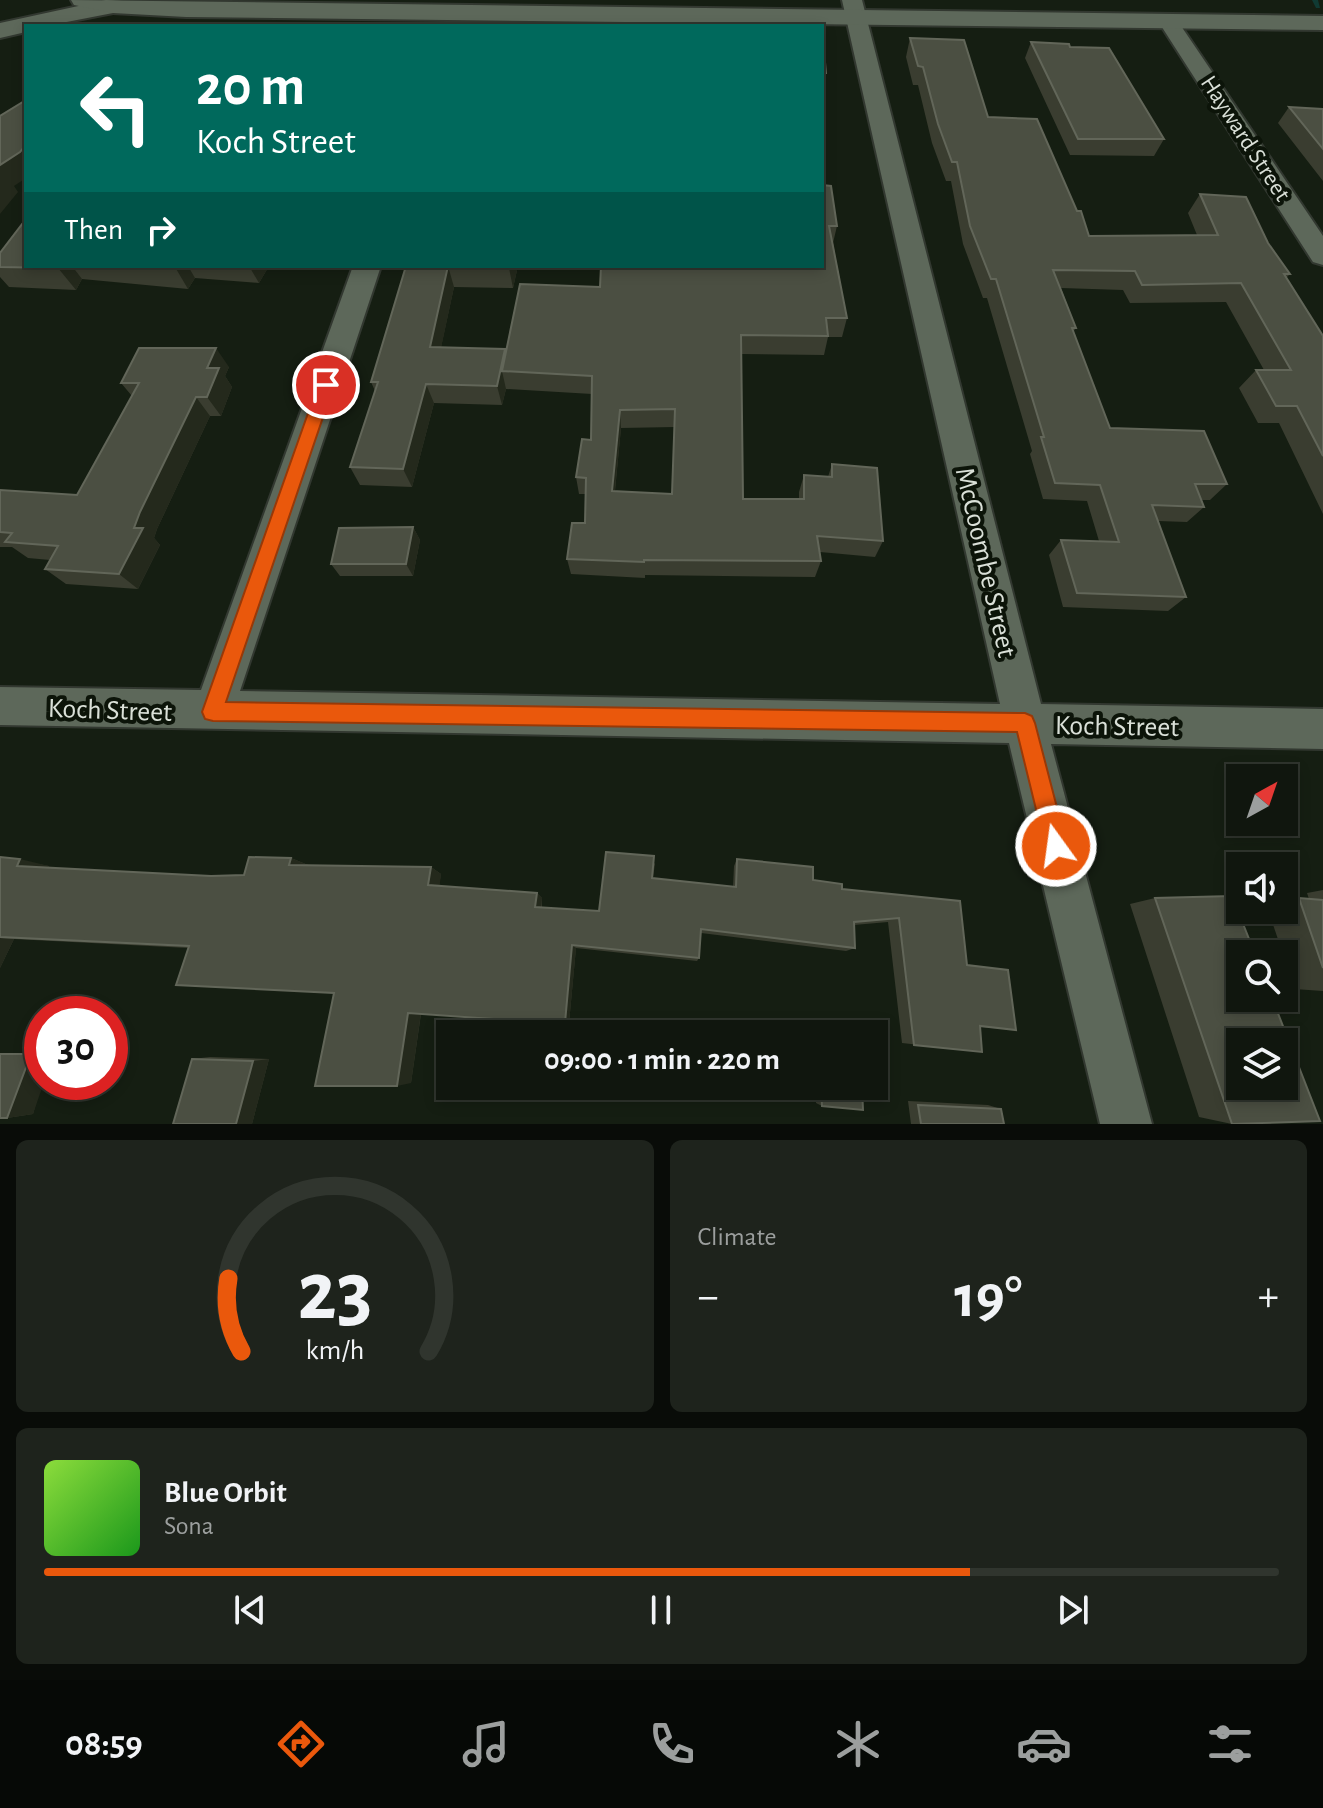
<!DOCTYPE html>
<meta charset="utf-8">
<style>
body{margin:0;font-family:"Alegreya Sans",sans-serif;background:#1e231c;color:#f1f3f6;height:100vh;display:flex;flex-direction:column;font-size:30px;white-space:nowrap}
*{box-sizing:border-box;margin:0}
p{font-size:26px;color:#9c9f9e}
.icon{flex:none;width:44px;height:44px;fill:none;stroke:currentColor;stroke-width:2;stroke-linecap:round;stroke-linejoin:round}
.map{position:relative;height:1124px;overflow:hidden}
.panel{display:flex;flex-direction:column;gap:16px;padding:16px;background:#090c08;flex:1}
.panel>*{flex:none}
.guide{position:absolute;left:24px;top:24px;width:800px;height:244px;border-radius:0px;box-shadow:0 4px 12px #0003,0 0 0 2px #30352e;background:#00695c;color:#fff;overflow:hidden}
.needle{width:52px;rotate:40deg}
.buttons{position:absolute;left:1226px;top:764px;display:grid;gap:16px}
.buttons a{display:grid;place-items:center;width:72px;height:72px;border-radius:0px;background:#10160e;box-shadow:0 4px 12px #0003,0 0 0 2px #30352e;font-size:40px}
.speed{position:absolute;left:24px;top:996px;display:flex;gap:16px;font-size:40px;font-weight:700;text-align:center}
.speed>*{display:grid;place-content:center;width:104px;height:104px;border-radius:50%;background:#10160e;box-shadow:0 4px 12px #0003,0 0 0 2px #30352e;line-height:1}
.speed .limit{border:12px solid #d22;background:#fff;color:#111}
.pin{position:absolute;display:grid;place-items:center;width:68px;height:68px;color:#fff;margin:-34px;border:4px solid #fff;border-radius:50%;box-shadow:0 2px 8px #0007}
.me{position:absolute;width:88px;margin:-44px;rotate:346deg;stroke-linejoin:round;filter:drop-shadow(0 0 6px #0008)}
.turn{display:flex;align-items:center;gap:28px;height:168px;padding:0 40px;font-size:36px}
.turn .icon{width:104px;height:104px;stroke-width:2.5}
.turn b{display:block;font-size:56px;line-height:68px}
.then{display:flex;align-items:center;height:76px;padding:0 40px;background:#0003;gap:16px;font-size:30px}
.big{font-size:60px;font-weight:700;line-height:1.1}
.panel .tile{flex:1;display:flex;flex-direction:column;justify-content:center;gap:12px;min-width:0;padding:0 28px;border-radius:12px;background:#1e231c}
.panel .dial{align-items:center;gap:0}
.dial svg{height:208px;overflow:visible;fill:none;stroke:#30352e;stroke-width:7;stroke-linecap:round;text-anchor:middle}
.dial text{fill:#f1f3f6;stroke:none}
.song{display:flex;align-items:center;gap:24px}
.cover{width:96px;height:96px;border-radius:12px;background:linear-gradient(135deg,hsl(90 70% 55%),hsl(120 70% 35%))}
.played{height:8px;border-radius:4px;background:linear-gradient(90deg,#ea580c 75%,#30352e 75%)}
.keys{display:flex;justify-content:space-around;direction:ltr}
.heat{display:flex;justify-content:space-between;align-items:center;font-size:44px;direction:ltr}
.panel .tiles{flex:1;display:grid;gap:16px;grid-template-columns:1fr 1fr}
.tile:last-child{grid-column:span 2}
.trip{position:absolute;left:436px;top:1020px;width:452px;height:80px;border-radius:0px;background:#10160e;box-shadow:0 4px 12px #0003,0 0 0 2px #30352e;font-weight:700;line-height:80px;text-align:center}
.tab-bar{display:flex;height:128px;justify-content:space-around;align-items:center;background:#060906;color:#9c9f9e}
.tab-bar .icon{width:56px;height:56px}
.tab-bar .on{color:#ea580c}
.tab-bar b{font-size:36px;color:#f1f3f6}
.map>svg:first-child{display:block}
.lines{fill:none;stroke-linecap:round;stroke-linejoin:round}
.stream{fill:#103a33;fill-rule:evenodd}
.minor-casing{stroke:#323830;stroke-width:4}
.tertiary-casing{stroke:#323830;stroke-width:4}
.secondary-casing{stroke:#323830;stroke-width:4}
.minor{fill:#5d685a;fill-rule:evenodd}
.tertiary{fill:#5d685a;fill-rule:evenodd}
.secondary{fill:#5d685a;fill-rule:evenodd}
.wall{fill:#3a3d30;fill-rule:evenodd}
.shaded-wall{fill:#24291c}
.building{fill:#4b4f42;stroke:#626659;stroke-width:2;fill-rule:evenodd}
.route{fill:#ea580c;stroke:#983908;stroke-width:2}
.labels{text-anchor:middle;stroke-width:8;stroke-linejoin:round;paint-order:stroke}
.far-street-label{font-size:24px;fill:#dae0d8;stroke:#0c1409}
.street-label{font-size:28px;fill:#dae0d8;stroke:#0c1409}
</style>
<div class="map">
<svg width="1323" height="1124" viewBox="0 0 1323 1124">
<rect width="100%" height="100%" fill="#151e12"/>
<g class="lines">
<!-- stream -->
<path class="stream" d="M1312 0H1318L1320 8H1316Z"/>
<defs>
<path id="minor" d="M842 0H862L1041 704 1323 709V749L1051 744 1152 1124H1100L1009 743 0 725V687L201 690 353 266H381L240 691 1000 704Z
M1168 15 1175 17 1323 236V265L1313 262 1158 21Z"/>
<path id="tertiary" d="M106 0 122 1 125 6 122 11 113 13 46 26H26V32L0 38V23Z"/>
<path id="secondary" d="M71 0 1323 16V30L186 17 113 13 74 5Z"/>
</defs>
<!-- minor casing -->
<use href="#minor" class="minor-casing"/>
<!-- tertiary casing -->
<use href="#tertiary" class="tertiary-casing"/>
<!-- secondary casing -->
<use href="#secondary" class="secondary-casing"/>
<!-- minor -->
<use href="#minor" class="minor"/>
<!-- tertiary -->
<use href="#tertiary" class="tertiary"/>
<!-- secondary -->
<use href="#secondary" class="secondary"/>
</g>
<!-- wall -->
<path class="wall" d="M910 38 988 117 1077 211 1089 236 1197 235 1188 213 1200 194 1268 243 1290 274 1286 278 1323 336V514L1279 423H1258L1239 388 1256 370H1264L1226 302 1130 303 1123 290 1061 288 1076 328 1073 332 1110 428 1227 484 1210 500H1202L1204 507 1187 522 1158 521 1186 597 1168 611 1063 607 1049 555 1061 540 1099 541 1087 501 1043 499 1030 454 1032 451 987 298H983L963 244 951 181H946L932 143 918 85H913L906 57Z
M822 40 826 73 823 92H822Z
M1031 42 1070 47 1164 139 1154 156 1070 155 1025 58Z
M1289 107 1323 109V181L1278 123Z
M822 185 837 226 833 243 847 318 842 337H828L824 355 741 354 743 499H799V492L804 475 828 477 832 464 883 541 875 557 820 552 821 561 815 577 645 575V578L571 574 567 559 585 523 586 494H579L576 477 591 440 592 394 506 389 502 405 434 403 412 487 360 485 350 467 375 391 371 382 406 266H518L513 288 454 287 441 347 505 349 600 287ZM675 427 672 494 615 491 621 428Z
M0 253 26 266H269L259 283 195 278 188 289 82 279 76 290 9 287 0 277Z
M229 367 225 376 232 387 221 416H210L157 529 154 538 160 545 138 589 66 584 45 569 50 560 28 558 12 547H0V490L77 495 132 396 121 383Z
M413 527 420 540 413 576H340L331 564Z
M0 857 49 866 48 868 211 876 244 875 291 858 308 865 431 867 441 874 439 886 537 893 542 898V908L599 911 655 863 653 878 733 887 734 866 737 859 842 889 960 901 967 965 1016 1030 980 1027 982 1052 902 1043 888 922 854 925 855 948 846 951 701 933 699 958 697 961 576 948 568 1034H491L493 1019 421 1014 411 1083 334 993 188 948 14 939 0 968Z
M1323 890V991L1294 989 1284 959V954H1283L1268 910H1284V901L1299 898 1309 899 1307 893Z
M1155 898 1232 1124 1199 1117 1130 904Z
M812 1023 858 1026V1034H813Z
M0 1053H42V1082L33 1114 7 1118H0Z
M210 1057 269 1059 252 1124H173L192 1059Z
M815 1086H862L822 1106 816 1103Z
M908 1101 988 1105 1001 1109 1004 1124H911Z"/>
<!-- shaded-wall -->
<path class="shaded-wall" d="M26 145V178L14 186 18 192 0 214V165Z
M60 266H72L82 279 76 290 58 268Z
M176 266H188L195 278 188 289 175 267Z
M249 266H269L259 283Z
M448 266 454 287 437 367 430 347Z
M509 266H518L513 288 509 268Z
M216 348 229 367 225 376 232 387 221 416 207 397V368Z
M505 349 502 371 506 389 502 405 497 386Z
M426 384 434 403 412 487 403 469Z
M196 397 210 416 157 529 154 538 160 545 138 589 119 574 134 528 140 512Z
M620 410 621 428 613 508 612 491Z
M413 527 420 540 413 576 406 564Z
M291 858 308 865H289Z
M20 859 49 866 46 873 17 866Z
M431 867 441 874 439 891 428 885Z
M537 893 542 898 541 912 535 907Z
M0 938 14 939 0 968Z
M572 945 576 948 568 1034H564Z
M408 1013H421L411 1083 397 1086Z
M31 1054H42V1082H44L33 1114 7 1118Z
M269 1059 252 1124H236L253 1061Z"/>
<!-- building -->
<path class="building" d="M910 38 964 40 988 117 1037 119 1077 211H1081L1089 236 1218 235 1200 194 1246 197 1268 243 1290 274H1284L1323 336V456L1297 406H1276L1256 370H1291L1241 283 1142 285 1135 271 1053 270 1076 328H1072L1110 428 1204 431 1227 484H1195L1204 507 1152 505 1186 597 1077 593 1061 540 1119 542 1100 485 1055 483 1041 437H1044L996 279H991L970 226 957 162H952L938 124 923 67 918 66Z
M822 40H823L826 73H822Z
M1031 42 1069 44 1070 47 1109 48 1164 139H1078Z
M26 100V145L20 152 0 165V116Z
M1289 107 1323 109V149Z
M822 185 831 186 837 226H829L847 318H826L828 336 741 335 743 499H804V475L832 477V464L877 468 883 541 817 536 821 561 644 560V562L567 559 572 523H585L586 478 576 477 582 439 591 440 592 376 502 371 520 284 600 287 601 266H822ZM675 409 672 494 612 491 620 410Z
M26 219V266H60L58 268 0 267V253Z
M406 266H509V268L448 266 430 347 505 349 497 386 426 384 403 469 350 467 378 382H371Z
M139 348H216L207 368H219L207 397H196L140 512 134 528H143L119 574 45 569 58 546 5 542 12 533 0 532V490L77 495 139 383H121Z
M413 527 406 564H331L339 528Z
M606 852 654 856 652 878 736 887 737 859 813 867V880L842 884V889L960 901 967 965 1008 970 1016 1030 980 1026 982 1052 914 1045 899 918 854 922 855 948 701 929 699 958 572 945 564 1034H491L493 1019 408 1013 397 1086H315L334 993 176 985 189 946 0 937V857L20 859 17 866 211 876 244 875 249 857 291 858 289 865 431 867 428 885 537 893 535 907 599 911Z
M1232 896 1255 954H1240V998H1272L1320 1121 1232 1124 1155 898ZM1240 1042H1284V1086H1240Z
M1299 898 1323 900V968Z
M818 1023 858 1026V1034H819Z
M0 1054H31L7 1118H0Z
M192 1059 253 1061 236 1124H173Z
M821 1086H862L863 1110 822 1106Z
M918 1105 1001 1109 1004 1124H921Z"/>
<!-- route -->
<path class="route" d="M326 379 334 385 226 702 1025 713 1032 716 1035 723 1067 846 1064 854 1056 857 1048 854 1045 846 1017 732 213 721 205 719 202 712 318 385Z"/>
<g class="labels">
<!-- far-street labels -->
<g class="far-street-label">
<text transform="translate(1246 138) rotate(57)" y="8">Hayward Street</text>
</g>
<!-- street labels -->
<g class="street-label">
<text transform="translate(987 562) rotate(77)" y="10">McCoombe Street</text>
<text transform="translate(110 709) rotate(2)" y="10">Koch Street</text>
<text transform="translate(1117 725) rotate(1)" y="10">Koch Street</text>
</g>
</g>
</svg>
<div class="buttons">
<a><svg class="needle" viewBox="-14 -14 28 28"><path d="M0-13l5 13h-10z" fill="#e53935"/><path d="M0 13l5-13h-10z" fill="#9c9f9e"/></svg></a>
<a><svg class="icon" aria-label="sound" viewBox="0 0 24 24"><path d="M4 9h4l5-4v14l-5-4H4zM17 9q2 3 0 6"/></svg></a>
<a><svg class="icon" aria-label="search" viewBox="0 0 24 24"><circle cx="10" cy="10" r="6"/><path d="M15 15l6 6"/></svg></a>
<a><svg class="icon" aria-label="layers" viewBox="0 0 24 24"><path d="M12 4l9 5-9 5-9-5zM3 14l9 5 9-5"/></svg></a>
</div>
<div class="speed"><div class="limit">30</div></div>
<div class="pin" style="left:326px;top:385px;background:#d93025"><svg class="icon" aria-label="arrive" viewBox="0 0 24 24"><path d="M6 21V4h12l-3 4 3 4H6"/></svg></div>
<svg class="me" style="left:1056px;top:846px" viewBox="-20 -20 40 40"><circle r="17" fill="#ea580c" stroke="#fff" stroke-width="3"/><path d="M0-11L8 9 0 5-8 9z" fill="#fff"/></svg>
<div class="trip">09:00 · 1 min · 220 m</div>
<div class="guide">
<div class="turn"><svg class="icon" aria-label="left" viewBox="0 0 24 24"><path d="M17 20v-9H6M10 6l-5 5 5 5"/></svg><div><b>20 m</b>Koch Street</div></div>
<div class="then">Then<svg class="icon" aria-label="right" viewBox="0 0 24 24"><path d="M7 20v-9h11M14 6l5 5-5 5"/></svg></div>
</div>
</div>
<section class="panel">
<div class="tiles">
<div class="tile dial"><svg viewBox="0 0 100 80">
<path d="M14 69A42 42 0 1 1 86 69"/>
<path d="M14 69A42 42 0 0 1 9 41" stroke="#ea580c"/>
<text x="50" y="56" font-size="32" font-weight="700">23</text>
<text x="50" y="72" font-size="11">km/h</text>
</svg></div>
<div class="tile"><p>Climate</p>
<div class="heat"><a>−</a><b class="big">19°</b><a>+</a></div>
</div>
<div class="tile">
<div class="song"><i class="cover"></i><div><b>Blue Orbit</b><p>Sona</p></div></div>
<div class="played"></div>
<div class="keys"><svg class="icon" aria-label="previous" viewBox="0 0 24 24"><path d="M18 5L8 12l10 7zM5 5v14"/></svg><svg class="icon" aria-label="pause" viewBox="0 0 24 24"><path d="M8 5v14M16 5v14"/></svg><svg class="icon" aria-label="next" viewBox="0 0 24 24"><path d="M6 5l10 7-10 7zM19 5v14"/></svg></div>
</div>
</div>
</section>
<nav class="tab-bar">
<b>08:59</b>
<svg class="icon on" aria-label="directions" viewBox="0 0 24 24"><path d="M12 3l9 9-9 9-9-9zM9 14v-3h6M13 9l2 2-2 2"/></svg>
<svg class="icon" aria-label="music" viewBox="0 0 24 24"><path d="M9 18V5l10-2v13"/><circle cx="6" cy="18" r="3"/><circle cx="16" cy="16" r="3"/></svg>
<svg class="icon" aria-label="phone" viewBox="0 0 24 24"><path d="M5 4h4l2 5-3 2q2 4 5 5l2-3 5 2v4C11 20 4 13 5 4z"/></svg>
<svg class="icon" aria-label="climate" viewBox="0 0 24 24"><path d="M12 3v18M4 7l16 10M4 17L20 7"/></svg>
<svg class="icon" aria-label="car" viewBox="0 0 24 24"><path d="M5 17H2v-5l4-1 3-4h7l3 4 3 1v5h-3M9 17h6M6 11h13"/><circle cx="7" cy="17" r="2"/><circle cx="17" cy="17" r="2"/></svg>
<svg class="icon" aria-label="filters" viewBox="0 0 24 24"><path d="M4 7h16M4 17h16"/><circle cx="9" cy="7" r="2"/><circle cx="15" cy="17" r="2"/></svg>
</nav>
